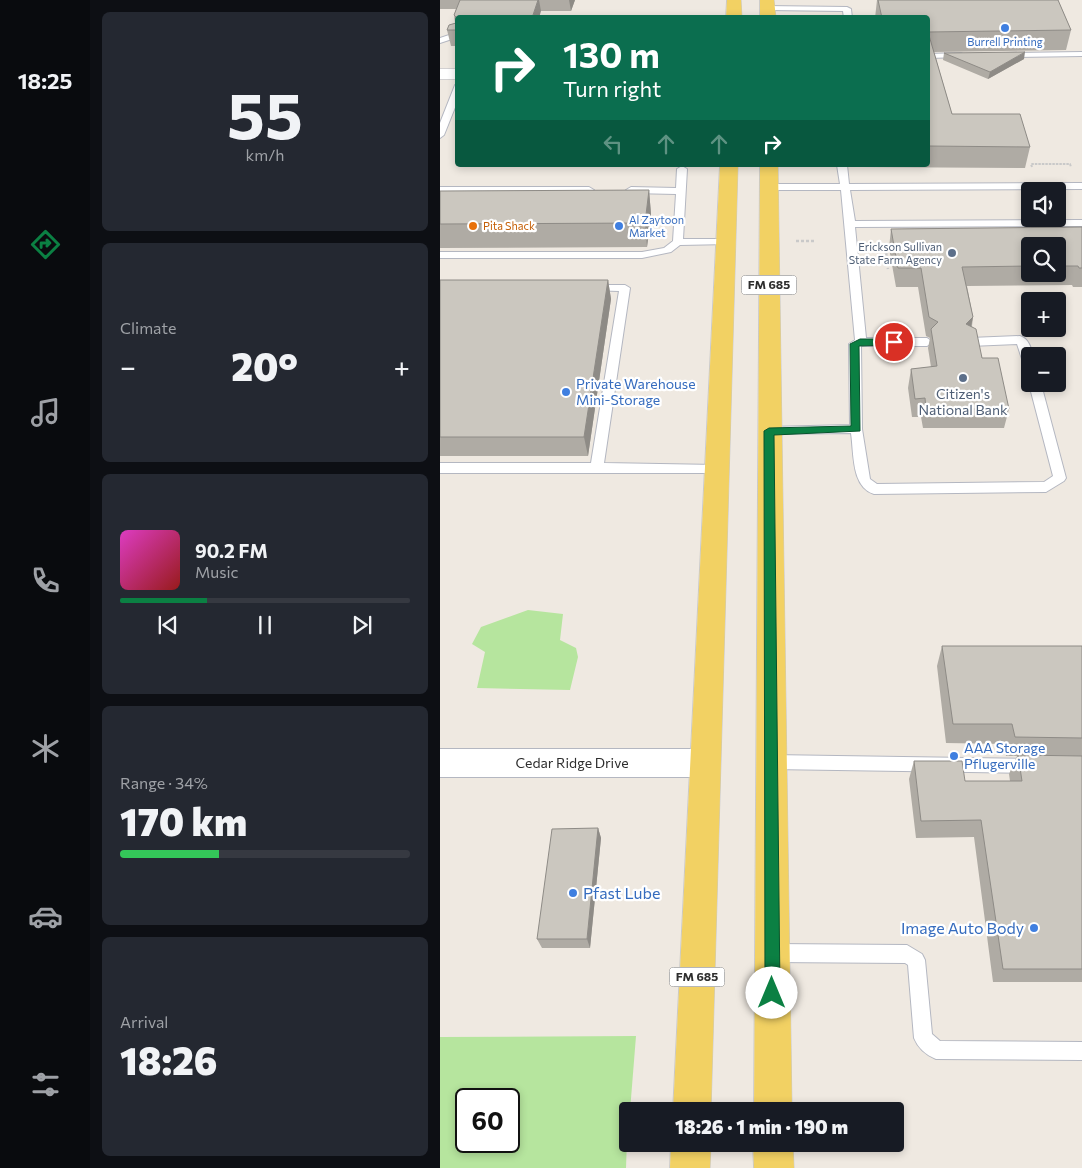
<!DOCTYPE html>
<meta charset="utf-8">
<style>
body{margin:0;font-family:Commissioner,sans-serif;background:#242831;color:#f1f3f6;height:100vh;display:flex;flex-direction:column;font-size:19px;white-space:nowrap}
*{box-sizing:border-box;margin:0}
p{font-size:16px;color:#9ea1a6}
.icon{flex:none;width:28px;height:28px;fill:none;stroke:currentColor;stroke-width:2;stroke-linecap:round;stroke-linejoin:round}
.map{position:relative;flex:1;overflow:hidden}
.side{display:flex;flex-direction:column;gap:12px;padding:12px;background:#0d0f14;width:350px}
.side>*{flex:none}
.hud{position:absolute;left:15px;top:15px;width:475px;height:152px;border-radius:5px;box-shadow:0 2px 8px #0003;background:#0b6e4f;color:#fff;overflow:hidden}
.fabs{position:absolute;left:581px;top:182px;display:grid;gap:10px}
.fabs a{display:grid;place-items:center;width:45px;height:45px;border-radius:5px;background:#171b24;box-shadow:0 2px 8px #0003;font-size:25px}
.speed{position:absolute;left:15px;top:1088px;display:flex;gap:10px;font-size:25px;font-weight:700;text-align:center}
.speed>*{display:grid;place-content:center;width:65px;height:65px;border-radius:50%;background:#171b24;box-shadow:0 2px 8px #0003;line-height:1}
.speed .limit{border:2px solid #111;border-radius:8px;background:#fff;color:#111}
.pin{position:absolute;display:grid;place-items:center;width:42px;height:42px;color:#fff;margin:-21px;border:2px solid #fff;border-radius:50%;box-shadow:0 1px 5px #0007}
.me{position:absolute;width:55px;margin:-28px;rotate:0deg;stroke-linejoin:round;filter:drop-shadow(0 0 4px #0008)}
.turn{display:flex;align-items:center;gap:18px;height:105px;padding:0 25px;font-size:22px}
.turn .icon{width:65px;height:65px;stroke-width:2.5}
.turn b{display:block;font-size:35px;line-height:42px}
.lanes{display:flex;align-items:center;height:48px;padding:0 25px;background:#0003;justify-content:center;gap:25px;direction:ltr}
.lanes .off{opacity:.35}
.big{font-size:38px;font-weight:800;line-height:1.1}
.side .card{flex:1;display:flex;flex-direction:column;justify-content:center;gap:8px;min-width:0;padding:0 18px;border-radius:8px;background:#242831}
.side .dial{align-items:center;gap:0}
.dial b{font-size:65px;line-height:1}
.song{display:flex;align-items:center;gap:15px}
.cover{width:60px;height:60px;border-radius:8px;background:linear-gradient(135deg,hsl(310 70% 55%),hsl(0 70% 35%))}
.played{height:5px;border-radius:2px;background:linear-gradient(90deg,#0b8043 30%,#363941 30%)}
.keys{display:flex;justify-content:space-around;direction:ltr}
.heat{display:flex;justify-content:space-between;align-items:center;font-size:28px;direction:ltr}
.charge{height:8px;border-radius:4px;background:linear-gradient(90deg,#34c759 34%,#363941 0)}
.trip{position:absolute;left:179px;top:1102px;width:285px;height:50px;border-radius:5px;background:#171b24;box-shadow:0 2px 8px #0003;font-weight:800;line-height:50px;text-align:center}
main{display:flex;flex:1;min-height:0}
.tabs{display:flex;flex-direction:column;width:90px;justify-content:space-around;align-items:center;background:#090b0e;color:#9ea1a6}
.tabs .icon{width:35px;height:35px}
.tabs .on{color:#0b8043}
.tabs b{font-size:22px;color:#f1f3f6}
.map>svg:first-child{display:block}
.green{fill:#b6e59e;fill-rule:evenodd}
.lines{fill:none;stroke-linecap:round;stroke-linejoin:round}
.service-casing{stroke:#b4b7c1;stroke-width:2}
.minor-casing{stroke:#b4b7c1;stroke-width:2}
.tertiary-casing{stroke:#b4b7c1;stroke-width:1}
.primary-casing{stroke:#c9c9c9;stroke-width:1}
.path-far1{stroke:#c9c9c9;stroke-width:2;stroke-dasharray:2.5 1;stroke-linecap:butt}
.path{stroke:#c9c9c9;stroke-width:2.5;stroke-dasharray:3 2;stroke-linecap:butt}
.service{fill:#fff;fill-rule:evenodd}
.minor{fill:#fff;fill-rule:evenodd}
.tertiary{fill:#fff;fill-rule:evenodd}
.primary{fill:#f2d163;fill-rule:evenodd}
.wall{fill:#afaba4;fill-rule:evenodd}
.shaded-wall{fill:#8e8b86}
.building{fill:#cbc7bf;stroke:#8e8b86}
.route{fill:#0b8043;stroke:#07532c}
.shop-dot{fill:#3f7fe0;stroke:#fff;stroke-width:2}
.food-dot{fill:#e8710a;stroke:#fff;stroke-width:2}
.service-dot{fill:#5c6f8a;stroke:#fff;stroke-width:2}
.labels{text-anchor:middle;stroke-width:4.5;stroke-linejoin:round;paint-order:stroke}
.far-shop-label{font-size:11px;fill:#366cbe;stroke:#fff}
.far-food-label{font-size:11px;fill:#c56008;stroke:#fff;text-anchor:start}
.far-service-label{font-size:11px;fill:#4e5e75;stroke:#fff;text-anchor:end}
.shield{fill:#fff;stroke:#6d6d6d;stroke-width:1}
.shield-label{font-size:12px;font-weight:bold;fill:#2e2e2e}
.shop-label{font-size:14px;fill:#366cbe;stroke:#fff;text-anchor:start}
.service-label{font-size:14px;fill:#4e5e75;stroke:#fff}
.street-label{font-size:14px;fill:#2e2e2e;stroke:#fff}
.near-shop-label{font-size:16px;fill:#366cbe;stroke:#fff;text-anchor:start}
</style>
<main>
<nav class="tabs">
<b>18:25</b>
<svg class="icon on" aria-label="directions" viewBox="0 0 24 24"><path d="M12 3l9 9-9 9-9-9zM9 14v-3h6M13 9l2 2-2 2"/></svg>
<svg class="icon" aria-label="music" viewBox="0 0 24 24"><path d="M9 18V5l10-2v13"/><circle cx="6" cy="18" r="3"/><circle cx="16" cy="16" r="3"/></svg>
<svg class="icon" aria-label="phone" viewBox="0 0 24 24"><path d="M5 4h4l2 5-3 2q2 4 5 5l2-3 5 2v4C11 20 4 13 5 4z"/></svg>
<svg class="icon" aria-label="climate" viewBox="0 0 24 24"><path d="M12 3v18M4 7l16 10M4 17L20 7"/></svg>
<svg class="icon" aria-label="car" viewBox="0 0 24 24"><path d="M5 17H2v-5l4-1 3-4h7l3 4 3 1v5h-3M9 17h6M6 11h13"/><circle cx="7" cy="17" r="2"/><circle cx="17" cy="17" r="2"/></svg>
<svg class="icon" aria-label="filters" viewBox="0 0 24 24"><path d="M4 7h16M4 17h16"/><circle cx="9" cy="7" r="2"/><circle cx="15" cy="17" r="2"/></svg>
</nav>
<section class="side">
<div class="card dial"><b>55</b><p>km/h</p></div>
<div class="card"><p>Climate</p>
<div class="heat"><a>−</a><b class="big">20°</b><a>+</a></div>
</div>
<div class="card">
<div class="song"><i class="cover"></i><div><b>90.2 FM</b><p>Music</p></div></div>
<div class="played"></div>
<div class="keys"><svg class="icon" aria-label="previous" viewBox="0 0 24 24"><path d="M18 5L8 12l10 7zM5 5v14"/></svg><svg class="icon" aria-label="pause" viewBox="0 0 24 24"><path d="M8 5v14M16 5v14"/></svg><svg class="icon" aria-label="next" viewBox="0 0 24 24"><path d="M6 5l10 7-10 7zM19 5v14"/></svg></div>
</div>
<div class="card"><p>Range · 34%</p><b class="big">170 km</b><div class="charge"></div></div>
<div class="card"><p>Arrival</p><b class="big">18:26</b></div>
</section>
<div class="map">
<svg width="642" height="1168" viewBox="0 0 642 1168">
<rect width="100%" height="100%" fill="#efe9e1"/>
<!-- green -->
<path class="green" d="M88 610 123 614 120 640 136 648 138 657 130 690 37 688 45 652 32 644 41 627Z
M196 1036 190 1111H188L186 1168H0V1037ZM26 1099H69V1141H26Z"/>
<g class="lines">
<defs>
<path id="service" d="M325 6 407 7 411 9 412 18H404L403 11 328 10H325Z
M18 32V37L0 43V38Z
M642 52V56L568 57 564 55 568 53Z
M521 53 525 55 524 57 488 58V54Z
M15 85H18V100L4 135 0 138V123Z
M397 165H407L409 184 642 183V189L410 190 415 221 642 220V226L415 227 426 338H487L493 342 487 346H421L422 429 430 479 437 484 604 482 613 476 589 384 590 383 601 384 626 478 624 481 606 492 434 494C411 487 414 453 411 433L325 434 323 431 329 427 410 425 409 344 415 340 401 190H330L325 187 330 184H400Z
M242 166 247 169 243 239H285L290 242 289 244 240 245 231 252 202 258H0V252H202L224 248 233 241 236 194 191 193 186 190 191 187 236 188 237 169Z
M0 187H149L154 190 149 193H0Z
M151 285H185L190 288 164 463 276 465 280 467 282 470 280 473H0V463H151L179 291 147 290 146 288Z
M580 336C589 339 591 348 593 356H590V369L584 365 577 344 530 346 524 342 530 338Z
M331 755 591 759 597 761 599 766 597 771 591 773 331 769 325 767 323 762 325 757Z
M332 944 467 945 482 954 485 960 492 1034 500 1041 642 1042V1060L496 1059C486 1055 478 1048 474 1038L468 965 465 963 332 962 326 959 323 953 326 947Z"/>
<path id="minor" d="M0 749H264L275 753 279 763 275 773 264 777H0Z"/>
<path id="tertiary" d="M0 69H18V79H0Z"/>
<path id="primary" d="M287 0H301L302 18H286Z
M320 0H334L336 18H320Z
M280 165H298L271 1111H233Z
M320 165H338L352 1111H314Z
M231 1144H271L270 1168H230Z
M313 1144H353L354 1168H314Z"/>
</defs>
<!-- service casing -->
<use href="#service" class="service-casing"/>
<!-- minor casing -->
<use href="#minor" class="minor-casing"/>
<!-- tertiary casing -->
<use href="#tertiary" class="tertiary-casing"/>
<!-- primary casing -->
<use href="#primary" class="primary-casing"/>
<!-- path-far1 -->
<path class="path-far1" d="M592 167 591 164H630L631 167"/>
<!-- path -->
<path class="path" d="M356 241H374
M445 243 448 269"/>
<!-- service -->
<use href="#service" class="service"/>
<!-- minor -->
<use href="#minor" class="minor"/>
<!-- tertiary -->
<use href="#tertiary" class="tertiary"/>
<!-- primary -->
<use href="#primary" class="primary"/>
</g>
<!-- wall -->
<path class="wall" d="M0 0H135L131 11H101L18 18V46H11L7 30 15 23 14 15 16 9H0Z
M437 0H618L631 30 626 50 494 52 512 114 590 147 585 168 421 167V165H488V18H435Z
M504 53 584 59 548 79 503 60Z
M146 165H184L183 166H146Z
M209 190 211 214 207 247 0 248V191Z
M642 227V287H633L632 285 527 286 533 317 532 326 542 358 569 409 564 428H483L481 417H472L468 388 471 369 491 367 488 348 490 338 486 336 478 287H456L449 248 451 229ZM590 246H618V274H590Z
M0 280H168L171 299 148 456H0Z
M502 646H642V982H553L534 837 476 838 469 779 474 761 525 781H570L569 774 577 756H566L564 744 506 743 497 666Z
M158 828 161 838 150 948H102L97 939Z"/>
<!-- shaded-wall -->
<path class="shaded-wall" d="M98 0H99L101 11 99 18H92Z
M129 0H135L131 11Z
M585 52 584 59 548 79 550 72Z
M209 190 211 214 207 247 205 223Z
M168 280 171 299 148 456 144 437Z
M533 317 529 336 526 324Z
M158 828 161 838 150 948 147 939Z"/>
<!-- building -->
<path class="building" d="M20 0H98L92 18H18V30H7L9 25 16 23V17L14 15Z
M438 0H618L631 30 488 32 512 114H580L590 147 488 146V18H442Z
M585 52 550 72 504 53Z
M209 190 205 223 0 224V191Z
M642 227V268H639L638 266H618V246H590V266L522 267 533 317 526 324 536 329 542 358H558L569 409H486L485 398 475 399 471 369 497 366 491 329 498 322 489 317 481 268H458L451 229Z
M0 280H168L144 437H0Z
M502 646H642V738L575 737 572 724H513Z
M578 755 642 756V969H563L541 820 481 821 474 761H522L525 781H582Z
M158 828 147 939H97L112 829Z"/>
<!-- route -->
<path class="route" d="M420 339H454L458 342 454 345 419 346 420 431 334 435 340 993 338 998 332 1000 327 998 325 993 324 431 329 428 411 426 410 344Z"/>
<!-- markers -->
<g class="shop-dot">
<circle cx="565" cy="28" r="5"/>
<circle cx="179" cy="226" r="5"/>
<circle cx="126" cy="392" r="5"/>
<circle cx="514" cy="756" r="5"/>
<circle cx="133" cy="893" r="5"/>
<circle cx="594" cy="928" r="5"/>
</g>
<circle class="food-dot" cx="33" cy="226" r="5"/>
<g class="service-dot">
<circle cx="512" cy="253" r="5"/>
<circle cx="523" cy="378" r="5"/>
</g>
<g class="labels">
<!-- far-shop labels -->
<g class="far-shop-label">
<text x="565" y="46">Burrell Printing</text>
<text x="189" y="224" text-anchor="start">Al Zaytoon<tspan x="189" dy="13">Market</tspan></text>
</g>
<!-- far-food labels -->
<g class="far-food-label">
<text x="43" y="230">Pita Shack</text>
</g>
<!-- far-service labels -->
<g class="far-service-label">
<text x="502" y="251">Erickson Sullivan<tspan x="502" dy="13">State Farm Agency</tspan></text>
</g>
<!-- shield labels -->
<g class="shield">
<rect x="301.5" y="275.5" width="55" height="19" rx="4"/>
<rect x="229.5" y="967.5" width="55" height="19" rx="4"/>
</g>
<g class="shield-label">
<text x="329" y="289">FM 685</text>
<text x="257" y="981">FM 685</text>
</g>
<!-- shop labels -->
<g class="shop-label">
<text x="136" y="389">Private Warehouse<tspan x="136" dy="16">Mini-Storage</tspan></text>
<text x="524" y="753">AAA Storage<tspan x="524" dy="16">Pflugerville</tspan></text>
</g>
<!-- service labels -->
<g class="service-label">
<text x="523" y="399">Citizen's<tspan x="523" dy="16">National Bank</tspan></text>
</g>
<!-- street labels -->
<g class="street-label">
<text x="132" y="768">Cedar Ridge Drive</text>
</g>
<!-- near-shop labels -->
<g class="near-shop-label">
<text x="143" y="899">Pfast Lube</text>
<text x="584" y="934" text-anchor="end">Image Auto Body</text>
</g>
</g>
</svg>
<div class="fabs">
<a><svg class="icon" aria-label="sound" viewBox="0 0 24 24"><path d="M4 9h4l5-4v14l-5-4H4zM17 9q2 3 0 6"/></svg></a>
<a><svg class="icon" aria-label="search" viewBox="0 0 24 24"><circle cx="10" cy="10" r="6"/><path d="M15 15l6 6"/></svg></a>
<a>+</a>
<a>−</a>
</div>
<div class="speed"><div class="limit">60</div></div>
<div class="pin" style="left:454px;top:342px;background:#d93025"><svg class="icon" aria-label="arrive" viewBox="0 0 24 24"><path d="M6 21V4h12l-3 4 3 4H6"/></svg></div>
<svg class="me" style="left:332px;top:993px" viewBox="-20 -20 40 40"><circle r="19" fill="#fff"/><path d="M0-13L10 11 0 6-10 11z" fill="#0b8043"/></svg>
<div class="trip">18:26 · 1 min · 190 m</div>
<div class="hud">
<div class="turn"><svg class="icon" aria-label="right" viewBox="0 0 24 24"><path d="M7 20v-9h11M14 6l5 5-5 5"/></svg><div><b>130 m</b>Turn right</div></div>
<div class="lanes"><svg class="icon off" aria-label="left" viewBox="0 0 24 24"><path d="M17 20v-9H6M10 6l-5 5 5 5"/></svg><svg class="icon off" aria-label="ahead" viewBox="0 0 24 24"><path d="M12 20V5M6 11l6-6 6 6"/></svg><svg class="icon off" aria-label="ahead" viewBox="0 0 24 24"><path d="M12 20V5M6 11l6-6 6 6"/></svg><svg class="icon" aria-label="right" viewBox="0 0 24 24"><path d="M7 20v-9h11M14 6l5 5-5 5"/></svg></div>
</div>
</div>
</main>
